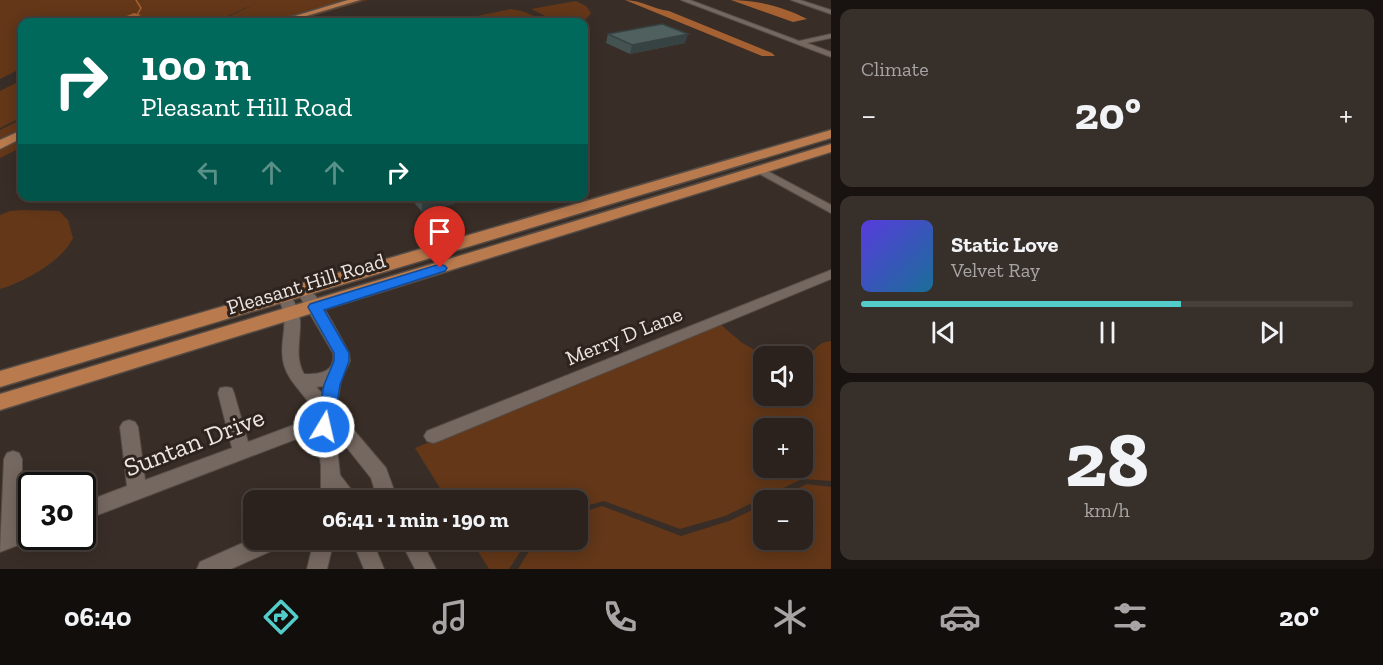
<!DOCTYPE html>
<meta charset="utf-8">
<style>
body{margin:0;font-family:"Zilla Slab",serif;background:#372f2a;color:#f1f3f6;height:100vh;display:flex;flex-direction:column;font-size:22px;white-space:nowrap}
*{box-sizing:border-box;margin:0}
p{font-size:20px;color:#a6a4a4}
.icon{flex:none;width:33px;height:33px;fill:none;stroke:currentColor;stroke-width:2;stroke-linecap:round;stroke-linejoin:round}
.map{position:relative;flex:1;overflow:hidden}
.panel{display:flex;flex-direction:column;gap:9px;padding:9px;background:#181310;width:552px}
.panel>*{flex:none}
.guide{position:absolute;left:18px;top:18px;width:570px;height:183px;border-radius:12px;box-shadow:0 3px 15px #0003,0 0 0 2px #473f3b;background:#00695c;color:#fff;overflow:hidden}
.fabs{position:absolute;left:753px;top:346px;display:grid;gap:12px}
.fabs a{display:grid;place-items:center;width:60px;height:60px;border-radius:12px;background:#2b221d;box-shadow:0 3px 15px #0003,0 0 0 2px #473f3b;font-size:30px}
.speed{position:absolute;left:18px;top:472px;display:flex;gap:12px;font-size:30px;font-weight:700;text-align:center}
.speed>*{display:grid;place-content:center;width:78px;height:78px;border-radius:50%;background:#2b221d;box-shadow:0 3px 15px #0003,0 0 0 2px #473f3b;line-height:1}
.speed .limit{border:3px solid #111;border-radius:9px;background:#fff;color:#111}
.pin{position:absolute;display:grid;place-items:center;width:51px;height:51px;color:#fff;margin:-62px -26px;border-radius:50% 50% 50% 0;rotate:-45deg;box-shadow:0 0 6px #0007}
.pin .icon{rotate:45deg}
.me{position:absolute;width:66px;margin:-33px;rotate:9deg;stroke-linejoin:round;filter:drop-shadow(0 0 4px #0008)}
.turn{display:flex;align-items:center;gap:21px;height:126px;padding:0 24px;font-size:27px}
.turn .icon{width:78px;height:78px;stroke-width:2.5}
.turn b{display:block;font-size:42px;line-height:51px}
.lanes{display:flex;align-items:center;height:57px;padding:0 24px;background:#0003;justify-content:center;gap:30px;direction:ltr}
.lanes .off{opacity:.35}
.big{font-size:45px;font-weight:700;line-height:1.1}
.panel .card{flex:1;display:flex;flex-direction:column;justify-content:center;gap:9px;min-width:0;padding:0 21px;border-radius:12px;background:#372f2a}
.panel .dial{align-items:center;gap:0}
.dial b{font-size:78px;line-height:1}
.song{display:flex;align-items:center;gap:18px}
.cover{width:72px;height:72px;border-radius:9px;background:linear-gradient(135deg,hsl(250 70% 55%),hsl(200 70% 35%))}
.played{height:6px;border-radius:3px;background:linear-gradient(90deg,#53cdca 65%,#473f3b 65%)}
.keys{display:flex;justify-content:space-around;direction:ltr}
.heat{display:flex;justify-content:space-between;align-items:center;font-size:33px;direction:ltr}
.trip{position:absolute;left:243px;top:490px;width:345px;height:60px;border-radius:12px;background:#2b221d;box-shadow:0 3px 15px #0003,0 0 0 2px #473f3b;font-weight:700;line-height:60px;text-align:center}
.dock{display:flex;height:96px;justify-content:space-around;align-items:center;background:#110e0c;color:#a6a4a4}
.dock .icon{width:42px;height:42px}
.dock .current{color:#53cdca}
.dock b{font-size:27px;color:#f1f3f6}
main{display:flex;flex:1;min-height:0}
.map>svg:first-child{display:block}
.green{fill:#633718;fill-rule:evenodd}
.water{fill:#a56132}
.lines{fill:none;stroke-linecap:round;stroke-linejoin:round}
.stream{stroke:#a56132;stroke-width:1.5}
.river{fill:#a56132;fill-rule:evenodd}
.minor-casing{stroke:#554c46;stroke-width:2}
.major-casing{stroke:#554c46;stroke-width:3}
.minor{fill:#756860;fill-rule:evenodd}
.major{fill:#b97a4d;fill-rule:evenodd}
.wall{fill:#445352}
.shaded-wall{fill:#374342}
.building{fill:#4f605f;stroke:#374342;stroke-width:1.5}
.route{fill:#1a73e8;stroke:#114b97;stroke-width:1.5}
.labels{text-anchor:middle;stroke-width:6;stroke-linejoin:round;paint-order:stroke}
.street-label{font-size:21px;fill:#ede5e1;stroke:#2f241d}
.near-street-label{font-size:26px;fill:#ede5e1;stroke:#2f241d}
</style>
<main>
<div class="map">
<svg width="831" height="569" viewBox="0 0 831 569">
<rect width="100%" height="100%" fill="#392e27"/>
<!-- green -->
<path class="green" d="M0 0H368L293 22H217L257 3 214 22H125L131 18 105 22H22V68L0 79Z
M576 1 586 6 591 13C577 35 548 17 531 9Z
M511 9 522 11 534 16 533 21 537 22 453 21Z
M22 80V117L0 128V91Z
M22 119V147L0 158V130Z
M24 210 59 211 68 220 73 238C62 261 25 282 0 289V215L10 211Z
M720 324 741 342 766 357H764V396H802L803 359C814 355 815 342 831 341V481L802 479 725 516 680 529 604 501 578 508V501H448L415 448ZM764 429H802V468H764Z
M807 484 831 487V569H518L536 540H578V514L602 506 681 536 729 521 763 505 764 540H802V501H771Z
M471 540H528L509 569H489Z"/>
<!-- water -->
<path class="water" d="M625 0C641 0 653 9 669 11L772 53 775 56H762Z
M731 0C756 0 785 7 807 19L793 22Z"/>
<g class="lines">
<!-- stream -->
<path class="stream" d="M136 0 141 8 137 15"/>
<!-- river -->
<path class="river" d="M134 13 141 15 123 22H112Z"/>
<defs>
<path id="minor" d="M681 0H690L799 41 831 34V38L807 43 831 52V57Z
M791 0H800L831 10V14Z
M760 167 831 205V213L756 172 755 170Z
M831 270V279L439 441 433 443 427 441 424 436 427 431Z
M303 285C317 289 341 339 349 353L350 361 341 380 334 422 352 428 386 468 398 501H378L371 478 340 439 336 438 340 475 360 501H321V466L317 431 82 521V503L127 486 120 427 123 422 129 420 135 422 138 427 145 480 232 448 218 393 220 388 226 387 232 388 234 393 248 442 315 417C310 396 290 386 284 365 277 339 293 325 277 296L279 293H289C294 301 299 310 300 320 301 339 294 356 304 374 320 375 336 372 333 353L296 290ZM324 386 322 393 316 387Z
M13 451 19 453 22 459V525L32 522V537H39L0 552 4 459 7 453Z
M254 538 283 540 280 547 231 569H197L200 562Z
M314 540H334L327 569H307Z
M352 540H372L384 569H364Z
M400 540H421L436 569H415Z"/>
<path id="major" d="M348 0H360L286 22H275Z
M22 130V138L0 149V140Z
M831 130V138L0 387V371Z
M831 144V152L0 410V394Z"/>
</defs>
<!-- minor casing -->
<use href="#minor" class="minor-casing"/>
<!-- major casing -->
<use href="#major" class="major-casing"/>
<!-- minor -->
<use href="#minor" class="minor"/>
<!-- major -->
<use href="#major" class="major"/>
</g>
<!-- wall -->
<path class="wall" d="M608 34 685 43 630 54 606 43Z
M411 196H454V204L422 212 411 199Z"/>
<!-- shaded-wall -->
<path class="shaded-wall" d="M688 34 685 43 630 54 632 45Z
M439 196H454V204L422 212V201Z"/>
<!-- building -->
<path class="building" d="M662 24 688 34 632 45 608 34Z
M418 196H439L422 201Z"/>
<!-- route -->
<path class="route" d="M440 264 445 266 447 268 445 271 324 310 349 353V361L340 385 333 427 331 432 324 434 318 432 316 427 324 385 334 361V353L308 307 310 304Z"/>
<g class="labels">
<!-- street labels -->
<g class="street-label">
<text transform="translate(306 284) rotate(-17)" y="7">Pleasant Hill Road</text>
<text transform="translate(624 336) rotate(-22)" y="7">Merry D Lane</text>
</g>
<!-- near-street labels -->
<g class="near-street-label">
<text transform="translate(194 442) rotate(-21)" y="9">Suntan Drive</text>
</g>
</g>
</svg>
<div class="fabs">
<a><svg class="icon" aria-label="sound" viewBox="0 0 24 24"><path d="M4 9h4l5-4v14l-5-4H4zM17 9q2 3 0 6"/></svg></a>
<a>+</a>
<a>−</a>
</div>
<div class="speed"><div class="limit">30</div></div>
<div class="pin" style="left:440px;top:268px;background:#d93025"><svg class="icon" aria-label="arrive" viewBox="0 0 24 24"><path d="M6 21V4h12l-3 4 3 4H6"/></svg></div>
<svg class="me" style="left:324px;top:427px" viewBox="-20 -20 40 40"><circle r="17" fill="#1a73e8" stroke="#fff" stroke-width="3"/><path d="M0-11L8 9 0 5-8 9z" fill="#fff"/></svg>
<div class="trip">06:41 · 1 min · 190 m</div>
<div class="guide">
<div class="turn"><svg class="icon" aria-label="right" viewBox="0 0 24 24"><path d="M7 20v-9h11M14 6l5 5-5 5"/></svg><div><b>100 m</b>Pleasant Hill Road</div></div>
<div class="lanes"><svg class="icon off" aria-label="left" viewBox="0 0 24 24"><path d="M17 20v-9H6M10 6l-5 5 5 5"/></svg><svg class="icon off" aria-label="ahead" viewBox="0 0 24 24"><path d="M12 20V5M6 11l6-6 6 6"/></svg><svg class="icon off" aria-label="ahead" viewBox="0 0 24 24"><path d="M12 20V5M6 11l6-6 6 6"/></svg><svg class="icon" aria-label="right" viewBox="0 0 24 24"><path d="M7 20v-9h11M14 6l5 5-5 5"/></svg></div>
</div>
</div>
<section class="panel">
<div class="card"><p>Climate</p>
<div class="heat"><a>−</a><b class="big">20°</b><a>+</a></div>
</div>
<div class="card">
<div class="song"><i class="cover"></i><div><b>Static Love</b><p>Velvet Ray</p></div></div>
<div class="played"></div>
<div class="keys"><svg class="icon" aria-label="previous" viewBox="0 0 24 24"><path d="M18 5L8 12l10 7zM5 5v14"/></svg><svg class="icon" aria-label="pause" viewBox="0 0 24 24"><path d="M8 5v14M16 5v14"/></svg><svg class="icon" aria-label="next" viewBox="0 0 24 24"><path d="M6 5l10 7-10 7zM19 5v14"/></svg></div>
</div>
<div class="card dial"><b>28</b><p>km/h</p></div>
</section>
</main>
<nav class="dock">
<b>06:40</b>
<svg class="icon current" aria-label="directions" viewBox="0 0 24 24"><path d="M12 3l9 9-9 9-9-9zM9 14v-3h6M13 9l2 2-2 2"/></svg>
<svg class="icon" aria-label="music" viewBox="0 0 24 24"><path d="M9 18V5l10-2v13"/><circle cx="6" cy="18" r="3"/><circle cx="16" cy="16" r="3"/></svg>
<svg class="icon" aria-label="phone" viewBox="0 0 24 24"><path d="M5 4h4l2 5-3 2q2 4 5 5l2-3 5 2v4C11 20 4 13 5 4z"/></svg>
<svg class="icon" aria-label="climate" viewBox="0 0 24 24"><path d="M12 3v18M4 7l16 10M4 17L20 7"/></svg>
<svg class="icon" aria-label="car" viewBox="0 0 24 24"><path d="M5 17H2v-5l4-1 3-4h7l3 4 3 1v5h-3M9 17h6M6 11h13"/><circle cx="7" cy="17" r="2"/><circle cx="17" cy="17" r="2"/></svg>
<svg class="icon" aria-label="filters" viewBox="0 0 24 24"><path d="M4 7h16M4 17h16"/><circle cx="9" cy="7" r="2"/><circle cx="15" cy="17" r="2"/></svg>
<b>20°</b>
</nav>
